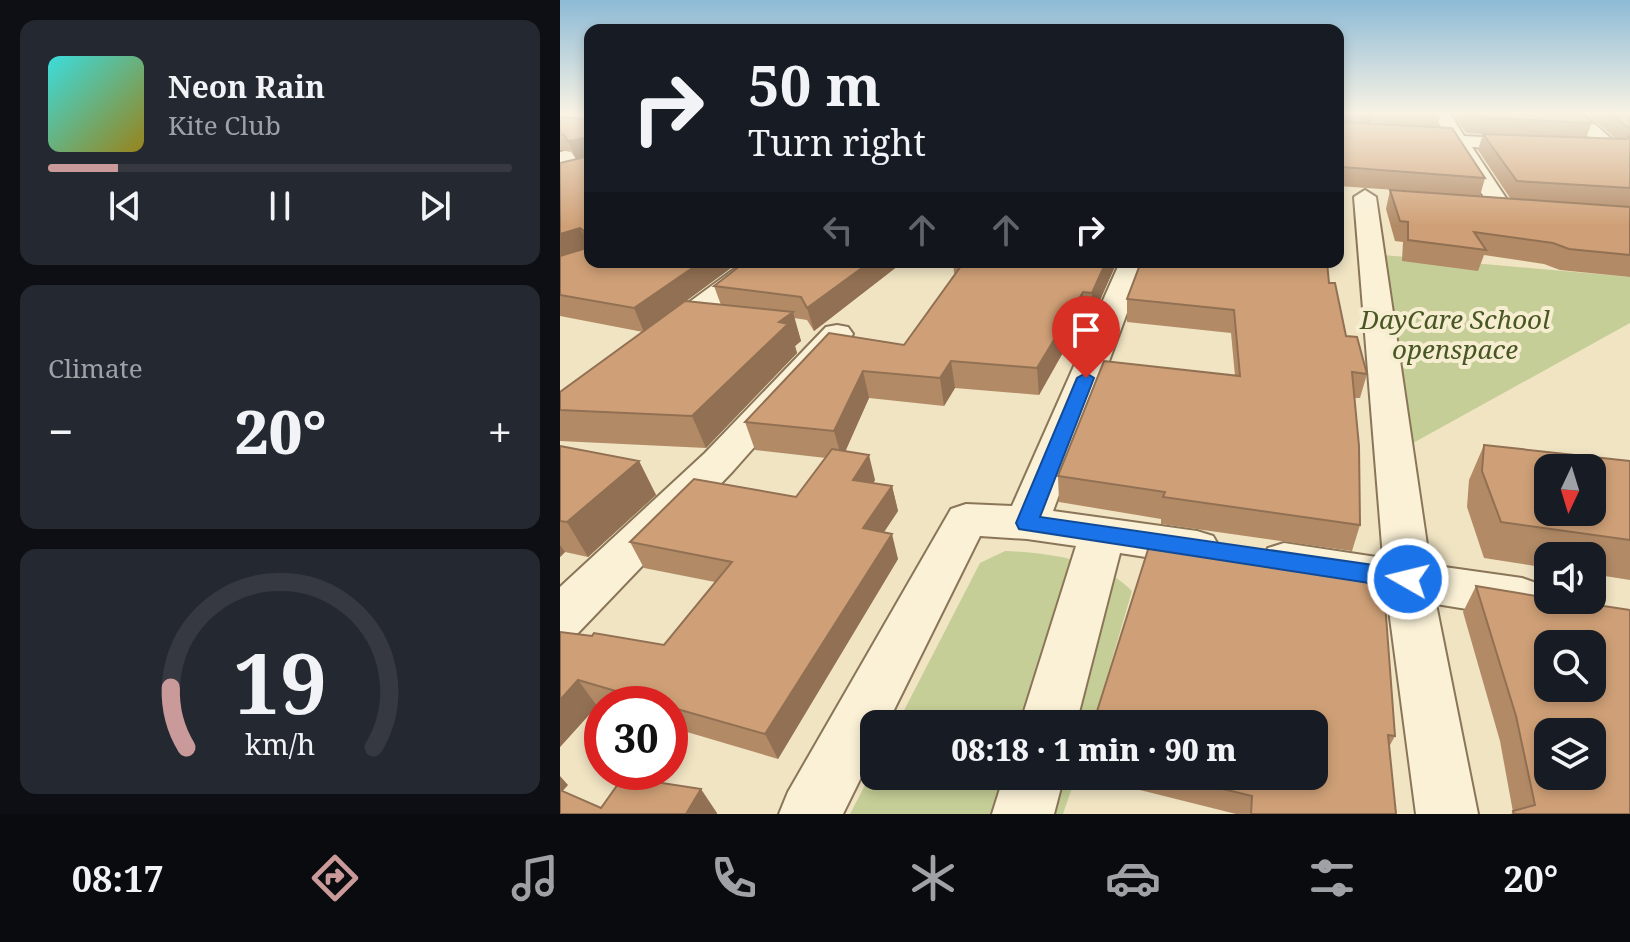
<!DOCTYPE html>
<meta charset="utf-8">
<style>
body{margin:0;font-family:"Noto Serif",serif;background:#242831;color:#f1f3f6;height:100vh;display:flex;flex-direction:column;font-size:30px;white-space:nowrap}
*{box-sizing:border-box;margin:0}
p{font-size:26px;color:#9ea1a6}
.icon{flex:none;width:44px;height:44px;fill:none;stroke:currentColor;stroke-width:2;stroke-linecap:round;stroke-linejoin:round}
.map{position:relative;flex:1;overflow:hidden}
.panel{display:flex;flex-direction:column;gap:20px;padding:20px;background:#0d0f14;width:560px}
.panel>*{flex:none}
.hud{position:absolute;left:24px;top:24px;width:760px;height:244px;border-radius:16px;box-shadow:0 4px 12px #0003;background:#171b24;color:#f1f3f6;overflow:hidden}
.needle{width:52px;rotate:184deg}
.controls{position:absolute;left:974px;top:454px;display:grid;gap:16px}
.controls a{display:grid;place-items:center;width:72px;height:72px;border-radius:16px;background:#171b24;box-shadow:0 4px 12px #0003;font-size:40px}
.speed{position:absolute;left:24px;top:686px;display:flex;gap:16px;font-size:40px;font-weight:700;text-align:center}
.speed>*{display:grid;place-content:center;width:104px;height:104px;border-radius:50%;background:#171b24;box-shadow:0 4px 12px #0003;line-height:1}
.speed .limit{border:12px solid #d22;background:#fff;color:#111}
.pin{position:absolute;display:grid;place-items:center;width:68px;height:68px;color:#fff;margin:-82px -34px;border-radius:50% 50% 50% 0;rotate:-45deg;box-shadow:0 0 8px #0007}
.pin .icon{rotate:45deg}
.me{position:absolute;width:88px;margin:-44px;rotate:278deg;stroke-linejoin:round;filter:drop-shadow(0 0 6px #0008)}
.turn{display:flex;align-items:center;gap:28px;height:168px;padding:0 32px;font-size:36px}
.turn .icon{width:104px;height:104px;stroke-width:2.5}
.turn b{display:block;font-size:56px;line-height:68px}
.lanes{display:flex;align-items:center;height:76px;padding:0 32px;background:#0003;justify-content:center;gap:40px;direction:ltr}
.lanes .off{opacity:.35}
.big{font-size:60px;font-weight:800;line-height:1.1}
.panel .tile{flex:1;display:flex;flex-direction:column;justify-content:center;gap:12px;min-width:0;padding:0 28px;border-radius:16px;background:#242831}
.panel .dial{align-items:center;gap:0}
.dial svg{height:208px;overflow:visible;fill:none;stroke:#363941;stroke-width:7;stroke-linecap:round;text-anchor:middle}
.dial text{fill:#f1f3f6;stroke:none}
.song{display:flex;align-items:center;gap:24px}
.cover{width:96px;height:96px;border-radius:12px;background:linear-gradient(135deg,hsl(180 70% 55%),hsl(50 70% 35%))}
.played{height:8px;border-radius:4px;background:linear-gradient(90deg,#ca9999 15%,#363941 15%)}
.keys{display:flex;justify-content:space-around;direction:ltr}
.heat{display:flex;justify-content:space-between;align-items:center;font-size:44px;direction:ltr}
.trip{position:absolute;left:300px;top:710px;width:468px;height:80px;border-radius:16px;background:#171b24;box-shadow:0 4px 12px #0003;font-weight:800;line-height:80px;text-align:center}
.menu{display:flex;height:128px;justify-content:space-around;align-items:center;background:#090b0e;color:#9ea1a6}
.menu .icon{width:56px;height:56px}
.menu .on{color:#ca9999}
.menu b{font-size:36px;color:#f1f3f6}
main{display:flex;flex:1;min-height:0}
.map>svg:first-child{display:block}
.green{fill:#c5ce96}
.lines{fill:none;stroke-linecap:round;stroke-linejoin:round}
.minor-casing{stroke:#8a7559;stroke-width:4}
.secondary-casing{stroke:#6c563c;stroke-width:4}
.minor{fill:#faf1d6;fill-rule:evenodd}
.secondary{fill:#faf1d6;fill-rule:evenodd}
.wall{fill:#b28a66}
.shaded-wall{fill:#917053}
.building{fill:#cfa077;stroke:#917053;stroke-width:2;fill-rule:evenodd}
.route{fill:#1a73e8;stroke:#114b97;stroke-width:2}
.labels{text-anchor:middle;stroke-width:8;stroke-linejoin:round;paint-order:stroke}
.park-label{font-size:26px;font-style:italic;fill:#485723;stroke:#f7eed2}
</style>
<main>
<section class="panel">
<div class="tile">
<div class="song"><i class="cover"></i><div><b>Neon Rain</b><p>Kite Club</p></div></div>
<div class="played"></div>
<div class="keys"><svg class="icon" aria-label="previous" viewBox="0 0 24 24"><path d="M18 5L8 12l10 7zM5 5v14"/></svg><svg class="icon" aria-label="pause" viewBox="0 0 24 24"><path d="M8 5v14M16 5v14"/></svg><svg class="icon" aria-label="next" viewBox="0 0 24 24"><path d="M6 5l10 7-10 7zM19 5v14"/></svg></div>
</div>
<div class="tile"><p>Climate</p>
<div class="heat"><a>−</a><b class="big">20°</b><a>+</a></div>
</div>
<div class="tile dial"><svg viewBox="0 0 100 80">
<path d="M14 69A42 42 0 1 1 86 69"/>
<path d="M14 69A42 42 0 0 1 8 46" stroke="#ca9999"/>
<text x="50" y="56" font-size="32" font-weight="700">19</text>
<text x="50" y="72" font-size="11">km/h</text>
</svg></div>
</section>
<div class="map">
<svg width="1070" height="814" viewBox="0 0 1070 814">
<rect width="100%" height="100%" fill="#f0e4c3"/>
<!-- green -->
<path class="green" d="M812 254 1070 277V323L835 453Z
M445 551C488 553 541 559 572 591L533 724H337L420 563Z
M314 768V776H516L503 814H290Z"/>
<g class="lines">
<defs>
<path id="minor" d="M872 112H889L904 136 975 140 977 144 968 150 912 147 952 207 949 212H933Z
M1002 112H1021L1063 149 1053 155 1016 151 1013 147 1016 143 1034 142Z
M805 190 816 197 870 565 962 578 979 584 986 598 979 612 962 618 876 604 918 814H856L827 595 724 579 708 574 701 561 708 548 724 543 823 558 794 197Z
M184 262H214L120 339 109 341 98 339 93 332 98 325Z
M560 262H586L493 511 637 531 653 536 660 548 653 560 637 565 560 553 516 724H460L516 546 467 539 420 536 327 724H314V751L283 814H219L228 792 391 509 406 504 452 506Z
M277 325 288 327 293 334 288 341 173 471 18 633 0 639V587L145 453 266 327Z
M444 776H504L494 814H432Z"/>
<path id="secondary" d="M30 144V158L0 166V152Z"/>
</defs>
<!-- minor casing -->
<use href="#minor" class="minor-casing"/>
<!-- secondary casing -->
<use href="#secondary" class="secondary-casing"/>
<!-- minor -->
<use href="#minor" class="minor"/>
<!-- secondary -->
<use href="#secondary" class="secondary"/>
</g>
<!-- wall -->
<path class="wall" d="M778 112H881L877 127 810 122 808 123 925 178 920 196 950 198 918 150 923 134 906 133 891 112H1021L1032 123 1026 138 1056 139 1025 112H1070V277L1000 270 984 264 924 255 918 271 842 261 843 242 835 241 826 209 830 190 879 193 778 186Z
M0 116 30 120V262H179L126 301 161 305 154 286 185 262H343L254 331 247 320 234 318 241 341 235 346 237 353 146 448 0 441V392L83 332 0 316V163L16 159 11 152 0 150Z
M393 262H557L532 318 523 317 479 395 395 388 384 406 309 398 285 451 315 480 313 483 332 486 338 511 324 532 338 559 218 759 110 727V704H42V707L37 706 0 747V632L104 645 155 582 84 568 70 542 236 497 266 458 195 450 185 422 344 345 395 273H394Z
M769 283 786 336 807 374 800 398H794L800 525 792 551 601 524V519L499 502 498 476 675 376 671 333 567 322V299Z
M924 445 1070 461V580L1032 574V556H988V568L924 558 907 507 909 480Z
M0 446 79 461 96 495 28 557 5 552 0 557Z
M591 540 835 736 829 747 836 814H676L524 776H754Z
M916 586 1070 814H951L953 812 940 741 903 612Z"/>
<!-- shaded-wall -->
<path class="shaded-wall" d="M803 112H812L810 122 798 129 801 113Z
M25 138 30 156 16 159 8 141Z
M20 228 29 249 0 259V234Z
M141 262H179L84 332 74 308Z
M310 262H343L254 331 247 308Z
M546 262H557L532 318V293Z
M523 292V317L479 395 477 368Z
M233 312 241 341 235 346 237 353 146 448 132 416 219 322Z
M391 361 395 388 384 406 380 378Z
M303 371 309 398 282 459 274 431Z
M309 455 315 480 300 505 293 480Z
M79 461 96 495 28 557 7 522Z
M332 486 338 511 310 553 303 528Z
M332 534 338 559 218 759 205 734Z
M0 545 5 552 0 557Z
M18 680 37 706 0 747V700Z
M0 776 8 785 0 794Z
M141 789 157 813V814H126Z"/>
<!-- building -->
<path class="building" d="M907 112H1021L1032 123 910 117Z
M1049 112H1070V129Z
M778 113 781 122 892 128 925 178 782 167 778 176Z
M0 116 30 120V239L23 238 24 231 20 228 0 234V163L25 157V138L8 141 4 135 0 134Z
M923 134 1067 139 1070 135V188L957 181Z
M830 190 1070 207V255L1009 249 993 243 914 232 926 250 848 240V222L840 221Z
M30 247V262H141L74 308 0 295V256Z
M185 262H310L247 308 241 297 154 286Z
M404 262H546L532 293 523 292 477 368 391 361 380 378 303 371 274 431 185 422 269 333 344 345Z
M581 262H767L769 283H775L786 336 797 337 807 374 792 372 799 446 800 525 603 497 605 492 498 476 544 361 680 376 674 310 567 299Z
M125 301 233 312 219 322 228 324 132 416 0 410V392Z
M924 445 1070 461V540L941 522 922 471ZM988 468H1032V512H988Z
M0 446 79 461 7 522 0 521Z
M272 449 309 455 293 480 332 486 303 528 332 534 205 734 110 707V704H100L18 680 0 700V632L32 636 34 633 104 645 172 562 70 542 134 479 236 497Z
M591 540 823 576 835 736 828 735 836 814H691L692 796 610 776H754V724H533Z
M916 586 988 598V600H1004L1070 610V814H954L953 811 975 805 956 716ZM988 644H1032V688H988ZM988 732H1032V776H988Z
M63 777 141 789 126 814H0V790L41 808Z"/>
<!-- sky -->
<linearGradient id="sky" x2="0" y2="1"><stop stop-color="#8dbad6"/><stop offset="0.5" stop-color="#f8f3e4"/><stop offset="1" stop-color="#f8f3e4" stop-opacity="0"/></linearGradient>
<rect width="1070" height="226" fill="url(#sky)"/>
<!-- route -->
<path class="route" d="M526 373 534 378 480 517 848 570 856 573 860 579 856 586 848 589 459 529 456 523 517 378Z"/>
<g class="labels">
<!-- park labels -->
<g class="park-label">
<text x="895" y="329">DayCare School<tspan x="895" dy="30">openspace</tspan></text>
</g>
</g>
</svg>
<div class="controls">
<a><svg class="needle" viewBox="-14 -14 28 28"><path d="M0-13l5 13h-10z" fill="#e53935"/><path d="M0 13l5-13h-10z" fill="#9ea1a6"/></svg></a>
<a><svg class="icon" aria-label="sound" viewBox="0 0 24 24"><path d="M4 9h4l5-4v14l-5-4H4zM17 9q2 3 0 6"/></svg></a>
<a><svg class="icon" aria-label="search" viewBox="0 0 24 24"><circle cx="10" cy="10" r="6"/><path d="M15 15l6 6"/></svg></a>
<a><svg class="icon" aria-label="layers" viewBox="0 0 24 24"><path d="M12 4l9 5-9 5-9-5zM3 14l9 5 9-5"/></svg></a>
</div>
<div class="speed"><div class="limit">30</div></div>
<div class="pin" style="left:526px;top:378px;background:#d93025"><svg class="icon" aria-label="arrive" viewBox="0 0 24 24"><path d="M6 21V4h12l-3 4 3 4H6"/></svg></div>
<svg class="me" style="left:848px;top:579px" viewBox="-20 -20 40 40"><circle r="17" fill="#1a73e8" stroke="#fff" stroke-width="3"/><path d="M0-11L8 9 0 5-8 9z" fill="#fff"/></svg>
<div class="trip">08:18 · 1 min · 90 m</div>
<div class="hud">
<div class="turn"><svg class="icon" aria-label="right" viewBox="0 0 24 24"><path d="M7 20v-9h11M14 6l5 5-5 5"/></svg><div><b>50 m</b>Turn right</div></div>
<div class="lanes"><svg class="icon off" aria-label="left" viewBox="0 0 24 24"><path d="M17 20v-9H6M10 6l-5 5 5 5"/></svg><svg class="icon off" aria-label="ahead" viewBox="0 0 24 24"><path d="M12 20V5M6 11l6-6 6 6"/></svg><svg class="icon off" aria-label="ahead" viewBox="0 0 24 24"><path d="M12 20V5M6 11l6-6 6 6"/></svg><svg class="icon" aria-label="right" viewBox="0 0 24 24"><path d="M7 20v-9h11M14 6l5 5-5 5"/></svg></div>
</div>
</div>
</main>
<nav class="menu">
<b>08:17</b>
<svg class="icon on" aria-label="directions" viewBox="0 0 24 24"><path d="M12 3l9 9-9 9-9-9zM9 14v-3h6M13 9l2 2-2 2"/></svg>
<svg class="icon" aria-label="music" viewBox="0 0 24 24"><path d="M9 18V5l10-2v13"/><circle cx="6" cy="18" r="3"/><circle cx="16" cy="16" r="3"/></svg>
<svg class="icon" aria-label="phone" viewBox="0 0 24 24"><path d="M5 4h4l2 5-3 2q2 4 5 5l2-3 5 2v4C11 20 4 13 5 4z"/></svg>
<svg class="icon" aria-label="climate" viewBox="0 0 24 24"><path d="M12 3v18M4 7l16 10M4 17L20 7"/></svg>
<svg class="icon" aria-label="car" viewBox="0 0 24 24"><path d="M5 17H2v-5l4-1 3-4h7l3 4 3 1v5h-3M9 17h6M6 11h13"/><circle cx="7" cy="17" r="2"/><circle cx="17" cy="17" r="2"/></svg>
<svg class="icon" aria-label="filters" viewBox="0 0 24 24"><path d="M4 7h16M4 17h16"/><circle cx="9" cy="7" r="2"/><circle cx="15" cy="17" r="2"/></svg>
<b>20°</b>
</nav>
